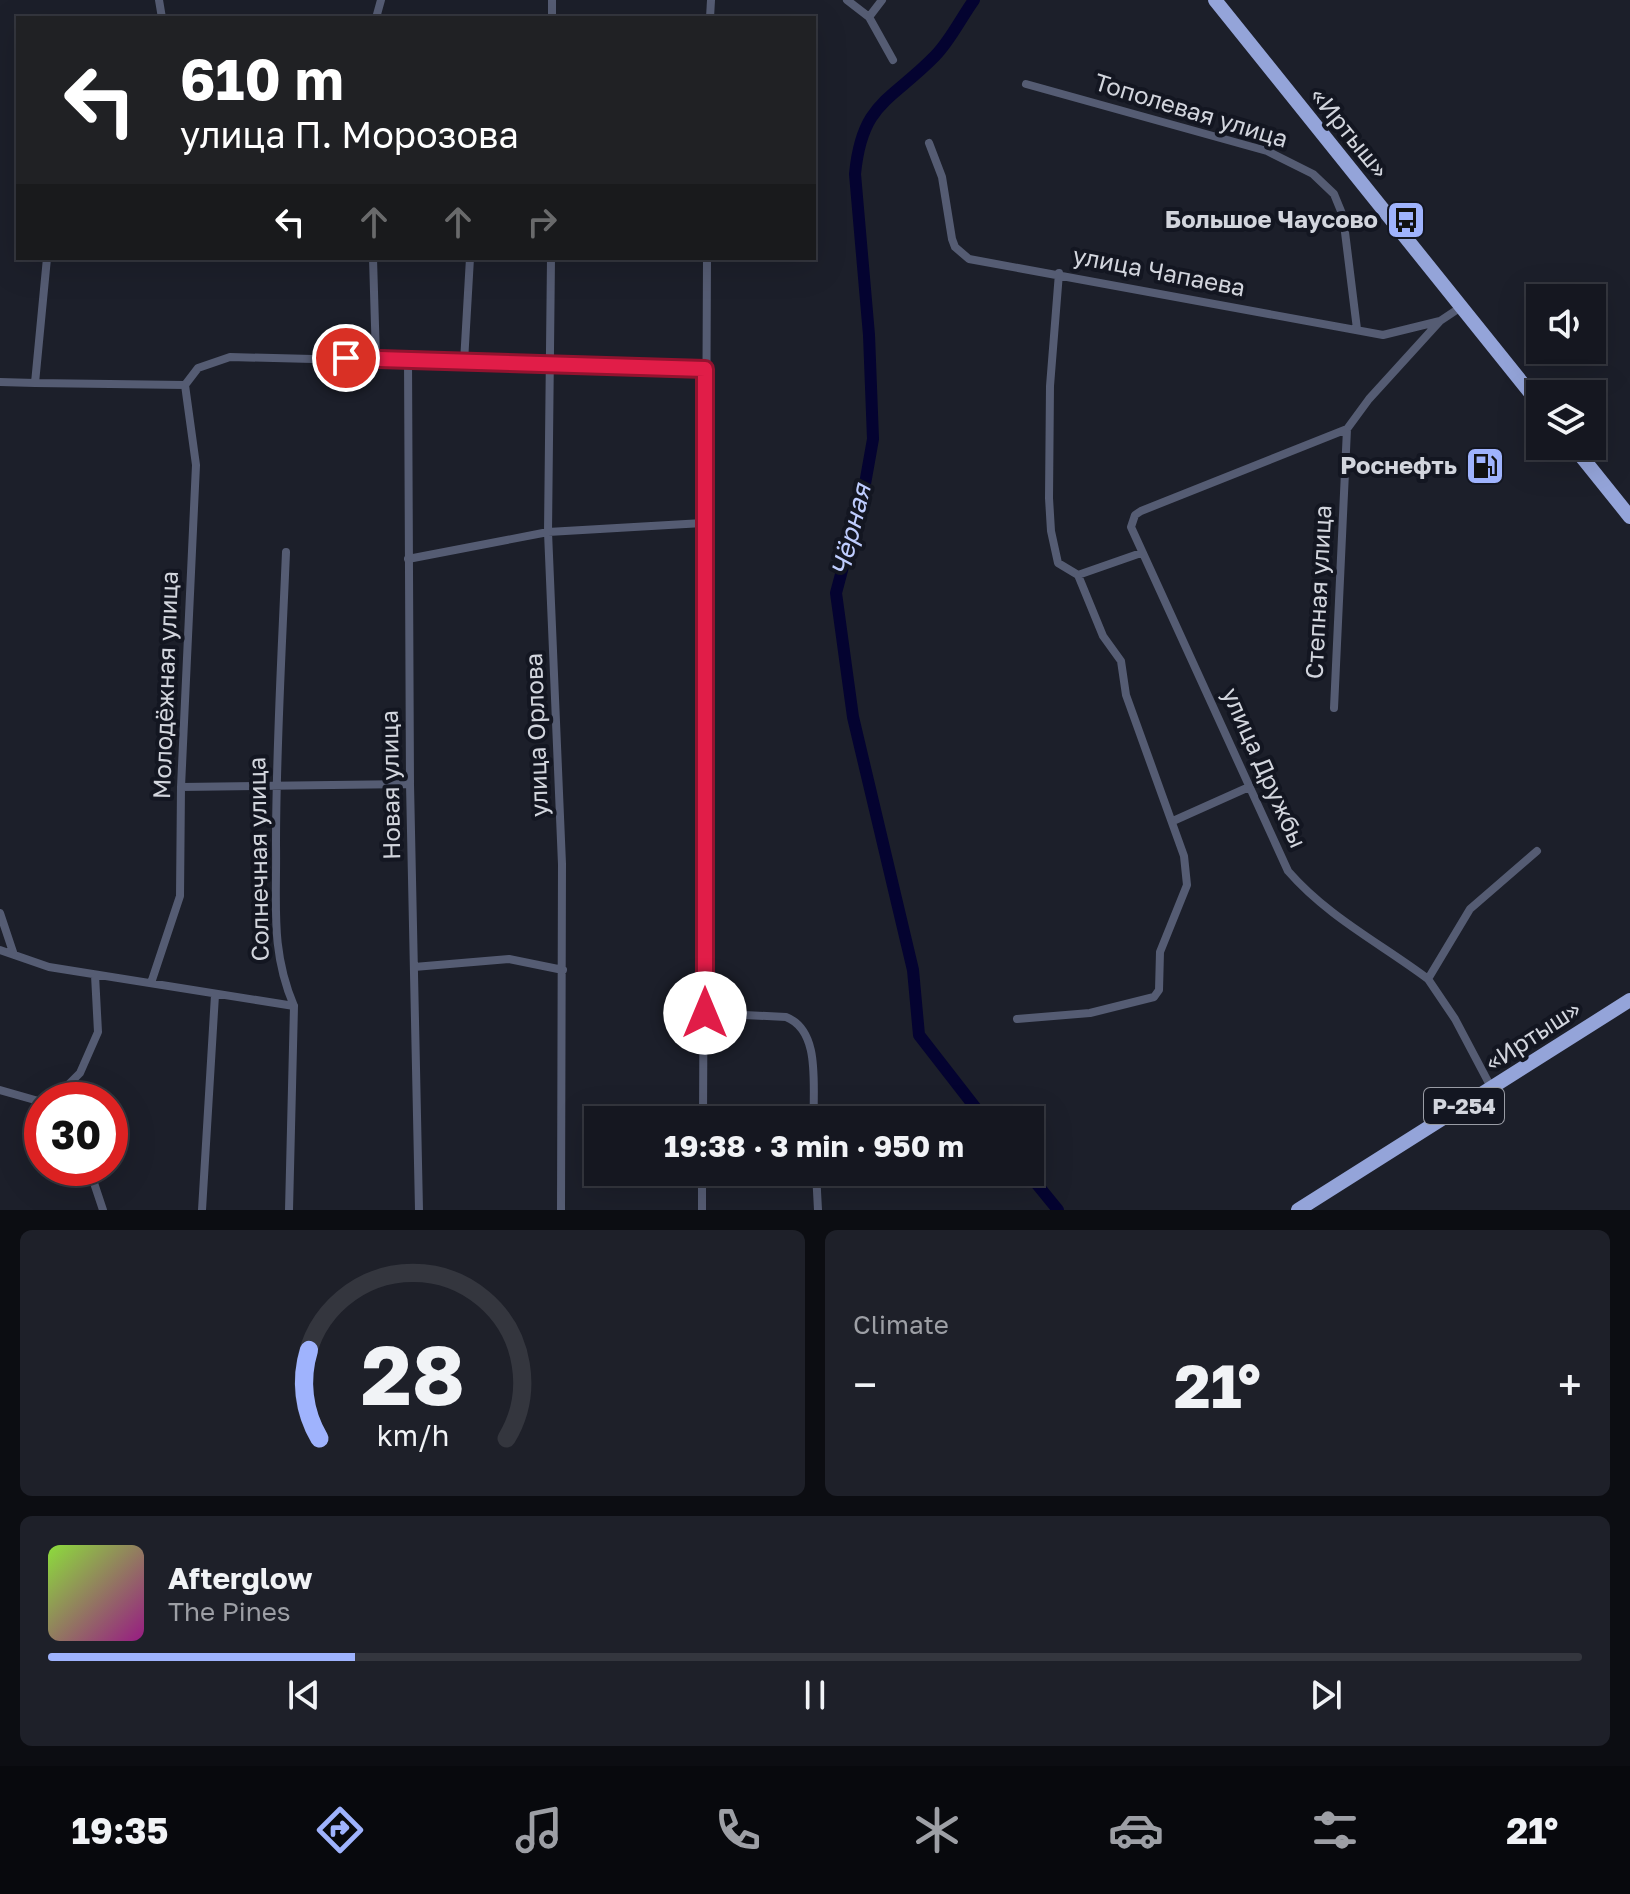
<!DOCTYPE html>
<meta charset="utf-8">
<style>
body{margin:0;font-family:"Golos Text",sans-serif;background:#1e2029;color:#f1f3f6;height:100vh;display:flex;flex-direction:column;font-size:30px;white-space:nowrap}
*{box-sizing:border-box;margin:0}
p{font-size:26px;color:#9d9fa5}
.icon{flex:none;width:44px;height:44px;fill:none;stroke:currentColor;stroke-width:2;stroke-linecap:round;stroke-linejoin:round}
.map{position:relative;height:1210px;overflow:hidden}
.drawer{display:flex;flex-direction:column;gap:20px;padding:20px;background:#0c0d12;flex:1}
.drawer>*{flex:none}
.hud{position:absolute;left:16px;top:16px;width:800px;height:244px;border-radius:0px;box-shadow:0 8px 32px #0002,0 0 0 2px #34363e;background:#202124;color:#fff;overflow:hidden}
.tools{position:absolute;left:1526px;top:284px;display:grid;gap:16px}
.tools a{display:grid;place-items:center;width:80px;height:80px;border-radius:0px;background:#151720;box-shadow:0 8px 32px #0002,0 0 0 2px #34363e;font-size:40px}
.speed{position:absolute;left:24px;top:1082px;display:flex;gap:16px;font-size:40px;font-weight:700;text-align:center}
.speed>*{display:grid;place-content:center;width:104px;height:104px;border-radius:50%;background:#151720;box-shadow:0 8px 32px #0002,0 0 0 2px #34363e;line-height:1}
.speed .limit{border:12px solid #d22;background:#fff;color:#111}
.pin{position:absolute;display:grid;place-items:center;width:68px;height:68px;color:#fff;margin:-34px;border:4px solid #fff;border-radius:50%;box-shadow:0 2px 8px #0007}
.me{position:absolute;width:88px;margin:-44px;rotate:0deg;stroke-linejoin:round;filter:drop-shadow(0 0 6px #0008)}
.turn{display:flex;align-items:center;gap:28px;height:168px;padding:0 32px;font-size:36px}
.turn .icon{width:104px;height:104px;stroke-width:2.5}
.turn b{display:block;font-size:56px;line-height:68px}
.lanes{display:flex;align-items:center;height:76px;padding:0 32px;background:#0003;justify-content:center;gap:40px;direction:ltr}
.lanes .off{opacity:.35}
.big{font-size:60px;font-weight:700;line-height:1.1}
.drawer .widget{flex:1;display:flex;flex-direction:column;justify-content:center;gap:12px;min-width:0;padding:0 28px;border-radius:12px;background:#1e2029}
.drawer .dial{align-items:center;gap:0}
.dial svg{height:208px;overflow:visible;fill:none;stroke:#34363e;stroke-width:7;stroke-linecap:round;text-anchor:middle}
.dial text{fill:#f1f3f6;stroke:none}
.song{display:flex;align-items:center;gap:24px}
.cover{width:96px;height:96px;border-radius:12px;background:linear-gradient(135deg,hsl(90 70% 55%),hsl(310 70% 35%))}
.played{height:8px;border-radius:4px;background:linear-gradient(90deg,#9fb3fd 20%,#34363e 20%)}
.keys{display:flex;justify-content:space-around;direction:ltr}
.heat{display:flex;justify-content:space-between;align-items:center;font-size:44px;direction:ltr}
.drawer .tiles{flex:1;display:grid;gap:20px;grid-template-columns:1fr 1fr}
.widget:last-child{grid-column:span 2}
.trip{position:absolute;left:584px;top:1106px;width:460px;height:80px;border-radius:0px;background:#151720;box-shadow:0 8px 32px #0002,0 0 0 2px #34363e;font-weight:700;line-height:80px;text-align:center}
.tabs{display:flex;height:128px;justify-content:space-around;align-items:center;background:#08090d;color:#9d9fa5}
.tabs .icon{width:56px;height:56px}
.tabs .active{color:#9fb3fd}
.tabs b{font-size:36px;color:#f1f3f6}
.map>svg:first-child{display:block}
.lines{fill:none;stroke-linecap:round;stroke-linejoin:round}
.river{stroke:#040330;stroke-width:12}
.minor{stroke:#555c73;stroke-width:8}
.trunk{stroke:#94a4d9;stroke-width:14}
.route-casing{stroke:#92132f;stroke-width:20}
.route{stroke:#e11d48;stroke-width:14}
.labels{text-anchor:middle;stroke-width:8;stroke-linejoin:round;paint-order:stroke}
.shield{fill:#131621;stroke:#999ca5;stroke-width:2}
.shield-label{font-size:22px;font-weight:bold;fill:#d2d5dd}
.street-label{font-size:24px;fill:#d2d5dd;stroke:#131621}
.poi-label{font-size:24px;font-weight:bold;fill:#d2d5dd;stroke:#131621;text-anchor:end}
.water-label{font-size:26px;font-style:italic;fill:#bfcdfe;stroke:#131621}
</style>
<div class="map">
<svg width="1630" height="1210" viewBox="0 0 1630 1210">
<rect width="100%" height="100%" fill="#1c1f2a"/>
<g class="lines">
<!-- river -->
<path class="river" d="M974 0C961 18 950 41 935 56 890 102 862 102 855 174L869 335 873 439 865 484 836 593 853 717 913 970 919 1035 985 1120
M1027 1172 1058 1210"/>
<!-- minor -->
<path class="minor" d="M159 0 162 18
M552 0V18
M847 0 869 17 893 60
M869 17 882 0
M376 18 381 0
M710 18 711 0
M1026 84 1267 151 1313 174 1334 194 1343 216 1357 329
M929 143 942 177 952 239 955 247 969 259 1383 335 1440 321 1461 307
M47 258 35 383 185 385
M373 258 376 359
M551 258 548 532 562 864 561 1210
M1059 273 1050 386 1049 498 1051 531 1058 563 1078 575
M408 359 410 784 419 1210
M464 362 470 258
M0 382 35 383
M185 385 198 368 230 357 705 369
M286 552C282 649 276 747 276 845 277 904 270 950 294 1006L289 1210
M408 559 548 532 703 523
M1078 575 1141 553
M1334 708 1347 429
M181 787 410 784
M1173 821 1249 787
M0 913 14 955
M0 950 49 967 294 1006
M414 967 509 959 563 970
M1428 979C1380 943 1328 917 1288 871L1131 527 1135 515 1141 511 1347 429 1369 399 1440 321
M151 983 180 896 181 787 196 465 185 385
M705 1013 786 1017C822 1031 812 1088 814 1120
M1017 1019 1090 1013 1154 997 1159 990 1160 952 1187 885 1184 856 1126 695 1121 661 1103 636 1078 575
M1492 1089 1455 1019 1428 979 1470 909 1537 851
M0 1090 42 1102
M53 1100 80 1073 98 1032 95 975
M703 1120 707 258
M89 1168 103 1210
M816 1172 818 1210
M202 1210 215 995
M702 1210V1172"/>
<!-- trunk -->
<path class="trunk" d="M1215 0 1540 405
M1573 446 1630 517
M1298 1210 1630 1000"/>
</g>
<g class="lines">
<defs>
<path id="route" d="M346 358 705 369V1013"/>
</defs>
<!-- route casing -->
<use href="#route" class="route-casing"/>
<!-- route -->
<use href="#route" class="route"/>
</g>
<!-- icons -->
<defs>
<symbol id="bus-square" viewBox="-11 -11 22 22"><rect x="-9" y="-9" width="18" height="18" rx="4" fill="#9fb3fd" stroke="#131621"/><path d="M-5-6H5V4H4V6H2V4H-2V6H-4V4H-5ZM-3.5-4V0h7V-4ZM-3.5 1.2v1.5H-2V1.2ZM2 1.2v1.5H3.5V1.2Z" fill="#111"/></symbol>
<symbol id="fuel-square" viewBox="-11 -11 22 22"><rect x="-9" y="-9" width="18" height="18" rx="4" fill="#9fb3fd" stroke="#131621"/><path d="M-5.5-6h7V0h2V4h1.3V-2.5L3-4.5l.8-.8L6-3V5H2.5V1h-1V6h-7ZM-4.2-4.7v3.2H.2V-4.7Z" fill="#111"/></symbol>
</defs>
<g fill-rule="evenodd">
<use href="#bus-square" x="1384" y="198" width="44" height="44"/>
<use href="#fuel-square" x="1463" y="444" width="44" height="44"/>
</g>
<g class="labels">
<!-- shield labels -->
<rect class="shield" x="1424" y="1088" width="80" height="36" rx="6"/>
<g class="shield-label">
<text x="1464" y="1114">Р-254</text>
</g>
<!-- street labels -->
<g class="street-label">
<text transform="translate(1191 111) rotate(17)" y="8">Тополевая улица</text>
<text transform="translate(1349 133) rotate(51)" y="8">«Иртыш»</text>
<text transform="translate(1159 272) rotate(11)" y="8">улица Чапаева</text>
<text transform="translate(1319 592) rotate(-87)" y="8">Степная улица</text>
<text transform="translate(166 685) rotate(-88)" y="8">Молодёжная улица</text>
<text transform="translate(537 735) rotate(-92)" y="8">улица Орлова</text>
<text transform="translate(1264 768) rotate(66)" y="8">улица Дружбы</text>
<text transform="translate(391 785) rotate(-91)" y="8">Новая улица</text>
<text transform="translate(259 859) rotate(-91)" y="8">Солнечная улица</text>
<text transform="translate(1533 1036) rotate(-33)" y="8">«Иртыш»</text>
</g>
<!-- poi labels -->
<g class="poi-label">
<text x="1378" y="228">Большое Чаусово</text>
<text x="1457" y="474">Роснефть</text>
</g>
<!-- water labels -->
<g class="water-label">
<text transform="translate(851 530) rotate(-76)" y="9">Чёрная</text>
</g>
</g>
</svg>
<div class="tools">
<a><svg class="icon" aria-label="sound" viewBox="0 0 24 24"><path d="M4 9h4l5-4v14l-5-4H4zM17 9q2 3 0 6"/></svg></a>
<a><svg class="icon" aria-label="layers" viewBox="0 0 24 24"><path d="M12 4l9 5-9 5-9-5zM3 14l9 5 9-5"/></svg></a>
</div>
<div class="speed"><div class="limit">30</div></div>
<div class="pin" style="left:346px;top:358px;background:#d93025"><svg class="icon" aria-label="arrive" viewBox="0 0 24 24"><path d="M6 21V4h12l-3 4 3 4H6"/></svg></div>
<svg class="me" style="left:705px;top:1013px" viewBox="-20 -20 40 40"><circle r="19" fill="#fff"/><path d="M0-13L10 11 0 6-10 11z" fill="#e11d48"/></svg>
<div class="trip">19:38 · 3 min · 950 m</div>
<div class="hud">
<div class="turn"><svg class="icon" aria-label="left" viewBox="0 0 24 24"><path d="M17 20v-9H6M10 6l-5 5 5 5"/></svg><div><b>610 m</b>улица П. Морозова</div></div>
<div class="lanes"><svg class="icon" aria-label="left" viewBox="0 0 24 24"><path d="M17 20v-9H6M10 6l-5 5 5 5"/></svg><svg class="icon off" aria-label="ahead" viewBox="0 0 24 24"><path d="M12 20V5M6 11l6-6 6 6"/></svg><svg class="icon off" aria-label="ahead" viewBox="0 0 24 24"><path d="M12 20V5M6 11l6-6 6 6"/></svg><svg class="icon off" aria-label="right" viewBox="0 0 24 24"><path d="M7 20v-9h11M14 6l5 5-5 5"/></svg></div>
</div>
</div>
<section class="drawer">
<div class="tiles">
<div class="widget dial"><svg viewBox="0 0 100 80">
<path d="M14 69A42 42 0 1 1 86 69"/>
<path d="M14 69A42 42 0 0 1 10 35" stroke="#9fb3fd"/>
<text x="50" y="56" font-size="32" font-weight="700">28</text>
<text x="50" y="72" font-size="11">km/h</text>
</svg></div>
<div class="widget"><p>Climate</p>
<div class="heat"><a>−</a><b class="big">21°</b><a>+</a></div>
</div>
<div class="widget">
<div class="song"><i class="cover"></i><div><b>Afterglow</b><p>The Pines</p></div></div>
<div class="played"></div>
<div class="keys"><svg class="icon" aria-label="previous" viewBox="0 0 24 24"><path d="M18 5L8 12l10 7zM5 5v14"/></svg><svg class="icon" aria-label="pause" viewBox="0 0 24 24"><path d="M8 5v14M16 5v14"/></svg><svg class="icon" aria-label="next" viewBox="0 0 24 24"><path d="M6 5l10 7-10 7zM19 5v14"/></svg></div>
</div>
</div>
</section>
<nav class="tabs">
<b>19:35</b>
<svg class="icon active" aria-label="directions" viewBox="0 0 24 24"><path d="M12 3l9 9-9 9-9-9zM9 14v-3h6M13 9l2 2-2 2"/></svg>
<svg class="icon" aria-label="music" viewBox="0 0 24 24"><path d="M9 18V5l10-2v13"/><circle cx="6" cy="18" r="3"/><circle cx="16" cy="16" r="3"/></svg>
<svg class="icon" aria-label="phone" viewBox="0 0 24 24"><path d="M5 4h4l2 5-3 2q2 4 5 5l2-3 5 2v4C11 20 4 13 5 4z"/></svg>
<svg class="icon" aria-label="climate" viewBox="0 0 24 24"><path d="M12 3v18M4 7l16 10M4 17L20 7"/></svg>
<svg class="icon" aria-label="car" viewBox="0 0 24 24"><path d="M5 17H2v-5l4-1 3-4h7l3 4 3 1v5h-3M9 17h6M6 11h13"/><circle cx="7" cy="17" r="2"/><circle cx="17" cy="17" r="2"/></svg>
<svg class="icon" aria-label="filters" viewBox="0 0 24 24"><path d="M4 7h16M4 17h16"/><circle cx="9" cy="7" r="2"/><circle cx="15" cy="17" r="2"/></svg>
<b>21°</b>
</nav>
